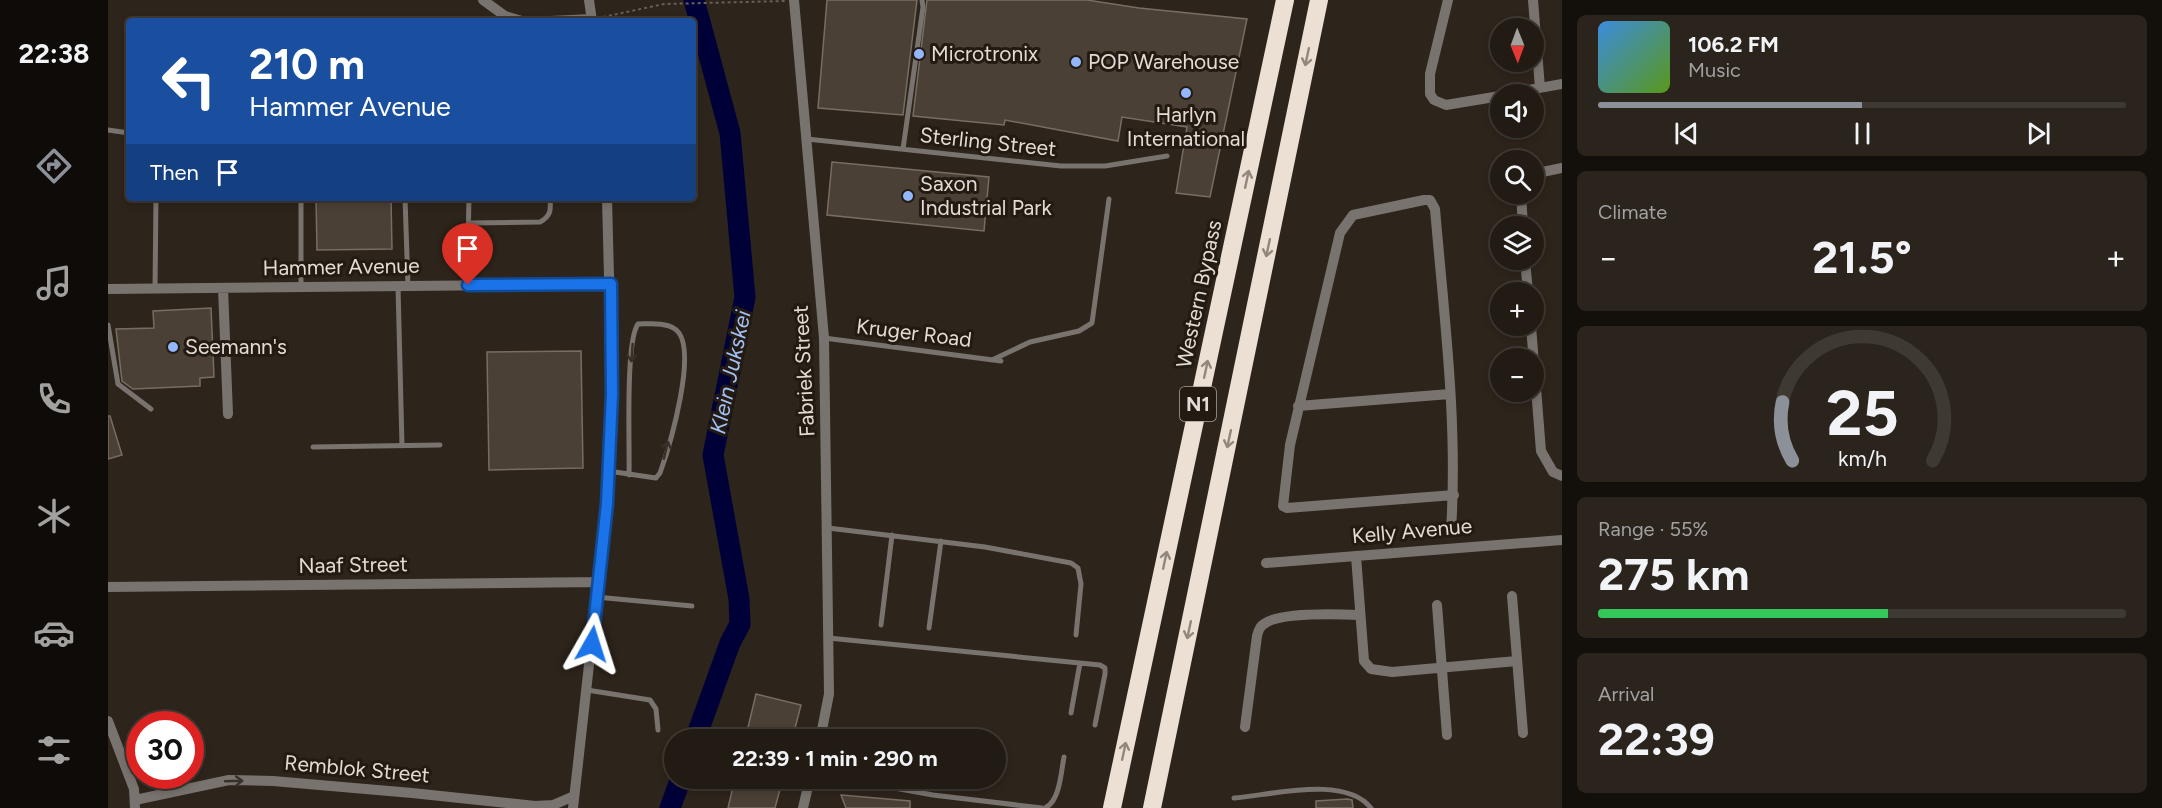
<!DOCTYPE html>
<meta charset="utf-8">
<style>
body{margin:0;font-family:Figtree,sans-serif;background:#2a241d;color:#f1f3f6;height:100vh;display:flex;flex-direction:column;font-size:22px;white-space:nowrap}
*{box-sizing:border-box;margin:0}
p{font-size:20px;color:#a2a1a0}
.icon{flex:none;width:33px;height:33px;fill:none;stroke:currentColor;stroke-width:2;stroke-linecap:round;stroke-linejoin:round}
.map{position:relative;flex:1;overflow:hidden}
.drawer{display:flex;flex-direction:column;gap:15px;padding:15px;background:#130f0b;width:600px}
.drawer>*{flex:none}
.hud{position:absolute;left:18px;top:18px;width:570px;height:183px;border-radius:6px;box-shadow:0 3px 9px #0003,0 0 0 2px #3f3934;background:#1a4fa0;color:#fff;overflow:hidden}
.needle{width:39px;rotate:179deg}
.controls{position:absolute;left:1382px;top:18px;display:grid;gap:12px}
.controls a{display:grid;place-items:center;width:54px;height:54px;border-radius:50%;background:#221b14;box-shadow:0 3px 9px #0003,0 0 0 2px #3f3934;font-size:30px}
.speed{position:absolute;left:18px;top:711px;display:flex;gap:12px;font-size:30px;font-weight:700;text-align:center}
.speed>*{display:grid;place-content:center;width:78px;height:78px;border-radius:50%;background:#221b14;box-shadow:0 3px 9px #0003,0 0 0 2px #3f3934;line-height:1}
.speed .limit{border:9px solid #d22;background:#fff;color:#111}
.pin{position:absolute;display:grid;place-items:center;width:51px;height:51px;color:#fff;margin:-62px -26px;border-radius:50% 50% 50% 0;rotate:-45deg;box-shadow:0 0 6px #0007}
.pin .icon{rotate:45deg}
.me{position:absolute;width:66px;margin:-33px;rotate:6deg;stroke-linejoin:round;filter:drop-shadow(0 0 4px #0008)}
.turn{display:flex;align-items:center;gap:21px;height:126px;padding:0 24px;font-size:27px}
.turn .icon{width:78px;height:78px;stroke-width:2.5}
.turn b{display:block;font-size:42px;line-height:51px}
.then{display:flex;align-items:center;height:57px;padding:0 24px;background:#0003;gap:12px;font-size:22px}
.big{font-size:45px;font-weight:700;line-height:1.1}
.drawer .card{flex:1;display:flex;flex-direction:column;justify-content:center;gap:9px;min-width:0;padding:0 21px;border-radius:9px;background:#2a241d}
.drawer .dial{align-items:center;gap:0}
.dial svg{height:156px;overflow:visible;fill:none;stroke:#3f3934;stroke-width:7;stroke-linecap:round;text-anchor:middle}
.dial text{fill:#f1f3f6;stroke:none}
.song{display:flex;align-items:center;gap:18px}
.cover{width:72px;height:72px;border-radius:9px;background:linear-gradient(135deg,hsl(210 70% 55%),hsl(90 70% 35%))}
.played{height:6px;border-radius:3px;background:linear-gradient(90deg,#8c9099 50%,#3f3934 50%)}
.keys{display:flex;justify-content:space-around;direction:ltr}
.heat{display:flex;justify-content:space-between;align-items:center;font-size:33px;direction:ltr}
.charge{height:9px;border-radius:4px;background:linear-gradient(90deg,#34c759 55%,#3f3934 0)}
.trip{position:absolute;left:556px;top:729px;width:342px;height:60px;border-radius:30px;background:#221b14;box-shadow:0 3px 9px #0003,0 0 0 2px #3f3934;font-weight:700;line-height:60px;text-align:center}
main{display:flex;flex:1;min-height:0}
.dock{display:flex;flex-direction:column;width:108px;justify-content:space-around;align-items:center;background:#0e0b08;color:#a2a1a0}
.dock .icon{width:42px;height:42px}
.dock .active{color:#8c9099}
.dock b{font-size:27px;color:#f1f3f6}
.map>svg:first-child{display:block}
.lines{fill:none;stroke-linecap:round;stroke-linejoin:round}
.river{stroke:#000039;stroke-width:21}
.building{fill:#4a4036;stroke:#786d62;stroke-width:1.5}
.path{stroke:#686058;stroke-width:2;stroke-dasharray:3 3;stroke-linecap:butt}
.lane{stroke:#78736e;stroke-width:5}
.street{stroke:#78736e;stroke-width:10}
.highway{stroke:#ecdfd3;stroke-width:18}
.oneway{stroke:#92877c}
.oneway2{stroke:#383129}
.route-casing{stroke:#114b97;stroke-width:15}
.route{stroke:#1a73e8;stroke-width:10}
.poi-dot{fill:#92b7fd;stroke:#231b12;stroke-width:2}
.labels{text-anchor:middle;stroke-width:6;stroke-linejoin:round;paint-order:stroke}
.shield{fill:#231b12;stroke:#a9a29b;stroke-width:1.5}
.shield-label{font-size:20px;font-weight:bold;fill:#e2dcd6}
.poi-label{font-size:21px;fill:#e2dcd6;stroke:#231b12;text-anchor:start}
.street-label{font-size:21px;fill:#e2dcd6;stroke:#231b12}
.water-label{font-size:22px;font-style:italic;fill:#a3c0f7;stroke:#231b12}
</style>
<main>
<nav class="dock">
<b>22:38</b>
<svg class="icon active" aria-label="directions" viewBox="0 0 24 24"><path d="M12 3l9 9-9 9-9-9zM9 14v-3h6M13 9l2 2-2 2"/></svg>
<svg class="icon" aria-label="music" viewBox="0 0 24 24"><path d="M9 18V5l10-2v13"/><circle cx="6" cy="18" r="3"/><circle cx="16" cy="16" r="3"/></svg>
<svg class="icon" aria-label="phone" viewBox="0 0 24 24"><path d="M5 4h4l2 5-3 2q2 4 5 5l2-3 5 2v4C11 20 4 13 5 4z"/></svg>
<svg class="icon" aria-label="climate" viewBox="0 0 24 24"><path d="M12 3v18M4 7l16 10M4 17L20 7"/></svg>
<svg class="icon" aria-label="car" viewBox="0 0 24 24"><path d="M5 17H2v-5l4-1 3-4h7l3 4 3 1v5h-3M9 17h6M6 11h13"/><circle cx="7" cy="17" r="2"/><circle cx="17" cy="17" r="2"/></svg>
<svg class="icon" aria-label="filters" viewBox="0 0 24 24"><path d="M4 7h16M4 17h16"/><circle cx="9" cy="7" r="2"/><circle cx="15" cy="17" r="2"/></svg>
</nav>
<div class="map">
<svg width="1454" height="808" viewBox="0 0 1454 808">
<rect width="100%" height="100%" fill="#2d241b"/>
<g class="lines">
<!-- river -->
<path class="river" d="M586 0 622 133 637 297 605 455 631 599 632 624 622 643 587 740
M562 808 573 778"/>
</g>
<!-- building -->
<path class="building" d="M719 0H809L795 115 710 108Z
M819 0H979L1031 8 1139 19 1102 197 1068 193 1079 127 1014 117 1010 141 897 120 896 125 805 116Z
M724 162 881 177 876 231 719 215Z
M208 198H283L284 249 209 250Z
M103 308 106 377 92 378V386L25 389 14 381 8 329 46 328 45 311Z
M473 351 475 468 381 470 379 352Z
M0 416H2L14 455 0 459Z
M648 694 693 705 684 740H637Z
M627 778H675L667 808H620Z
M733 795 802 801V808H738Z
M1239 799 1244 800 1245 808H1208V801Z"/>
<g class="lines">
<!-- path -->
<path class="path" d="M495 17 556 4 677 1"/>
<!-- lane -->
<path class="lane" d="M0 130 21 133
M699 139 953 166H997L1059 156
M795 149 815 7 814 0
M193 198V286
M297 198 300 286
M361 223 432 222C443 216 443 210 442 198
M359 285 361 198
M290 286 294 446
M47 289 48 198
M0 325 10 384 43 409
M716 338 893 361
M884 360 922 342 971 331 984 323 1001 199
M205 447 332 445
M500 471 548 478 552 473C561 448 592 346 567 329 557 322 542 324 530 324 517 342 522 446 521 475
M720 528 877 547 963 563 970 568 973 584 968 635
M488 597 584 606
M773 625 784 535
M821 628 833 541
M720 638 992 665 997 668V674L987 725
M479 690 542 700 548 709 550 730
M963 713 972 663
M731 778 825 795 934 808
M1126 798C1164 795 1237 775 1263 808
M937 808C952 801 953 772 956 757"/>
<!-- street -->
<path class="street" d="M375 0 397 16 414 21
M481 0 484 21
M686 0 716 338 721 694 712 740
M1340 0 1322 74V94L1326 100 1338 105 1392 96
M1425 0 1432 88
M442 21 483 19
M1398 94 1454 84
M1425 174 1454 168
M1413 194 1415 226
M1417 260 1420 292
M115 288 120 414
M0 289 503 284
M1423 326 1433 451 1445 472 1454 476
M1190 406 1342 394
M1343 530C1350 423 1336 315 1327 209L1322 200H1316L1245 215 1232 233 1182 445 1175 506 1179 508 1346 495
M1248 556 1256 661 1263 669 1284 672 1409 661
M1158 563 1454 540
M0 587 490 582
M1404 596 1415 733
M1329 605 1339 735
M0 721 26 789 27 808
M1137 727 1149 636C1150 632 1152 626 1156 624 1171 612 1231 614 1252 615
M27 800 121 780 165 781 304 793 427 806 445 805 466 796
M465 808 499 504 504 395 499 198
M695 808 702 778"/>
<!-- highway -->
<path class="highway" d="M1004 808 1177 0
M1044 808 1211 0"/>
</g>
<!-- one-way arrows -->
<defs><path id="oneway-shaft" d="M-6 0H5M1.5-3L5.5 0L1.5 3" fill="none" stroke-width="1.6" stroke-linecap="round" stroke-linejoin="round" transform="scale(1.5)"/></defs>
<g class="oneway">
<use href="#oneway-shaft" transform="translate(1199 57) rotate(102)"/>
<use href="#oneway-shaft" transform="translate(1139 179) rotate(-78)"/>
<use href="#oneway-shaft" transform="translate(1160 248) rotate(102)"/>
<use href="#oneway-shaft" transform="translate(1098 369) rotate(-78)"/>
<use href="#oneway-shaft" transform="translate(1121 439) rotate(102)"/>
<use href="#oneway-shaft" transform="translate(1057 560) rotate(-78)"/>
<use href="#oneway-shaft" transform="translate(1081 630) rotate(102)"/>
<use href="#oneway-shaft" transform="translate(1016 751) rotate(-78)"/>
</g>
<g class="oneway2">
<use href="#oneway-shaft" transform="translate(524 353) rotate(94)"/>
<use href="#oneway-shaft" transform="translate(558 450) rotate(-76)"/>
<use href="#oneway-shaft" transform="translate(126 781) rotate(-2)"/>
</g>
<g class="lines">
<defs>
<path id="route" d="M360 285 503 284 504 395 499 504 484 644"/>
</defs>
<!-- route casing -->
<use href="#route" class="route-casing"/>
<!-- route -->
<use href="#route" class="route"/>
</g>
<!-- markers -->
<g class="poi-dot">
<circle cx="811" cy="54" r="6"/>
<circle cx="968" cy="62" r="6"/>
<circle cx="1078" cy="93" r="6"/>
<circle cx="800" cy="196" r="6"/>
<circle cx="65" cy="347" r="6"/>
</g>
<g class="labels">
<!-- shield labels -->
<rect class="shield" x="1072" y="387" width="36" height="34" rx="4.5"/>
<g class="shield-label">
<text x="1090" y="411">N1</text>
</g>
<!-- poi labels -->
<g class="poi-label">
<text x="823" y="61">Microtronix</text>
<text x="980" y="69">POP Warehouse</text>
<text x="1078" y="122" text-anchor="middle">Harlyn<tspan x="1078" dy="24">International</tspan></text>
<text x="812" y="191">Saxon<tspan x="812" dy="24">Industrial Park</tspan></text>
<text x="77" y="354">Seemann's</text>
</g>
<!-- street labels -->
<g class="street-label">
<text transform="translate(880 142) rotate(6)" y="7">Sterling Street</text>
<text transform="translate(233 267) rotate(-1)" y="7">Hammer Avenue</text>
<text transform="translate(1091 294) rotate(-78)" y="7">Western Bypass</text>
<text transform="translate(806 333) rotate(7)" y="7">Kruger Road</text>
<text transform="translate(696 371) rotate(-93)" y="7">Fabriek Street</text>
<text transform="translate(1304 531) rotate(-5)" y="7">Kelly Avenue</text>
<text transform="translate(245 565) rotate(-1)" y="7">Naaf Street</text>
<text transform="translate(249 769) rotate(5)" y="7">Remblok Street</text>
</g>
<!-- water labels -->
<g class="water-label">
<text transform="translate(622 372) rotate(-78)" y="8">Klein Jukskei</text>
</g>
</g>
</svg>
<div class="controls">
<a><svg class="needle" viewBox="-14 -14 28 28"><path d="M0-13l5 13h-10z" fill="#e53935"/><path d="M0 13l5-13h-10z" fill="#a2a1a0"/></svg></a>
<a><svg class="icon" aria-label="sound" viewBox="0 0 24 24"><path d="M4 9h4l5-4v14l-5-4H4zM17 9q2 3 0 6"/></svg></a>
<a><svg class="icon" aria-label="search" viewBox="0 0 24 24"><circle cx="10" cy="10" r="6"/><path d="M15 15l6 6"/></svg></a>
<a><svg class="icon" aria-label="layers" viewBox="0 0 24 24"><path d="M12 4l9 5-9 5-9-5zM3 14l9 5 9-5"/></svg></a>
<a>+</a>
<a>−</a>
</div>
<div class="speed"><div class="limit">30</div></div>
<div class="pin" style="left:360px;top:285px;background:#d93025"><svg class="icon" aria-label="arrive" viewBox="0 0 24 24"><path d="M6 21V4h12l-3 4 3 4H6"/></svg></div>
<svg class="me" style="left:484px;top:644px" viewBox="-20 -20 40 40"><path d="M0-17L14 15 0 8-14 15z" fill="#1a73e8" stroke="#fff" stroke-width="4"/></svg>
<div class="trip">22:39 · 1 min · 290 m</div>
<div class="hud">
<div class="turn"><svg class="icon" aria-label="left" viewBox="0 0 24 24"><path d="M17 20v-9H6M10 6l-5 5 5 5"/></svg><div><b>210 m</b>Hammer Avenue</div></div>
<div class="then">Then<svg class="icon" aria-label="arrive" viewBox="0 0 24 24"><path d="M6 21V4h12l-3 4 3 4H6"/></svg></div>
</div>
</div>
<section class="drawer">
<div class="card">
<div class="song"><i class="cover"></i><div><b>106.2 FM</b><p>Music</p></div></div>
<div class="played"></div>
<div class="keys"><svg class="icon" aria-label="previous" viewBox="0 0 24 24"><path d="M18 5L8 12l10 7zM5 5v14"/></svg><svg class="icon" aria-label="pause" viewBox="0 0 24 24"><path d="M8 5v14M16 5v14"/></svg><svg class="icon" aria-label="next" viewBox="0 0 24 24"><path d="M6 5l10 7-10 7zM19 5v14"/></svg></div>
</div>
<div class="card"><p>Climate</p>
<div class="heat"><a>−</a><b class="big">21.5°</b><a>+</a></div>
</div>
<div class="card dial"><svg viewBox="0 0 100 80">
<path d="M14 69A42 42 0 1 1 86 69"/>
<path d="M14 69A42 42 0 0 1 9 39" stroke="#8c9099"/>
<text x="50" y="56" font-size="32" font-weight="700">25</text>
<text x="50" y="72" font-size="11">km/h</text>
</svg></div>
<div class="card"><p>Range · 55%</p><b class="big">275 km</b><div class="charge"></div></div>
<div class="card"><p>Arrival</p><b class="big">22:39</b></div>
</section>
</main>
